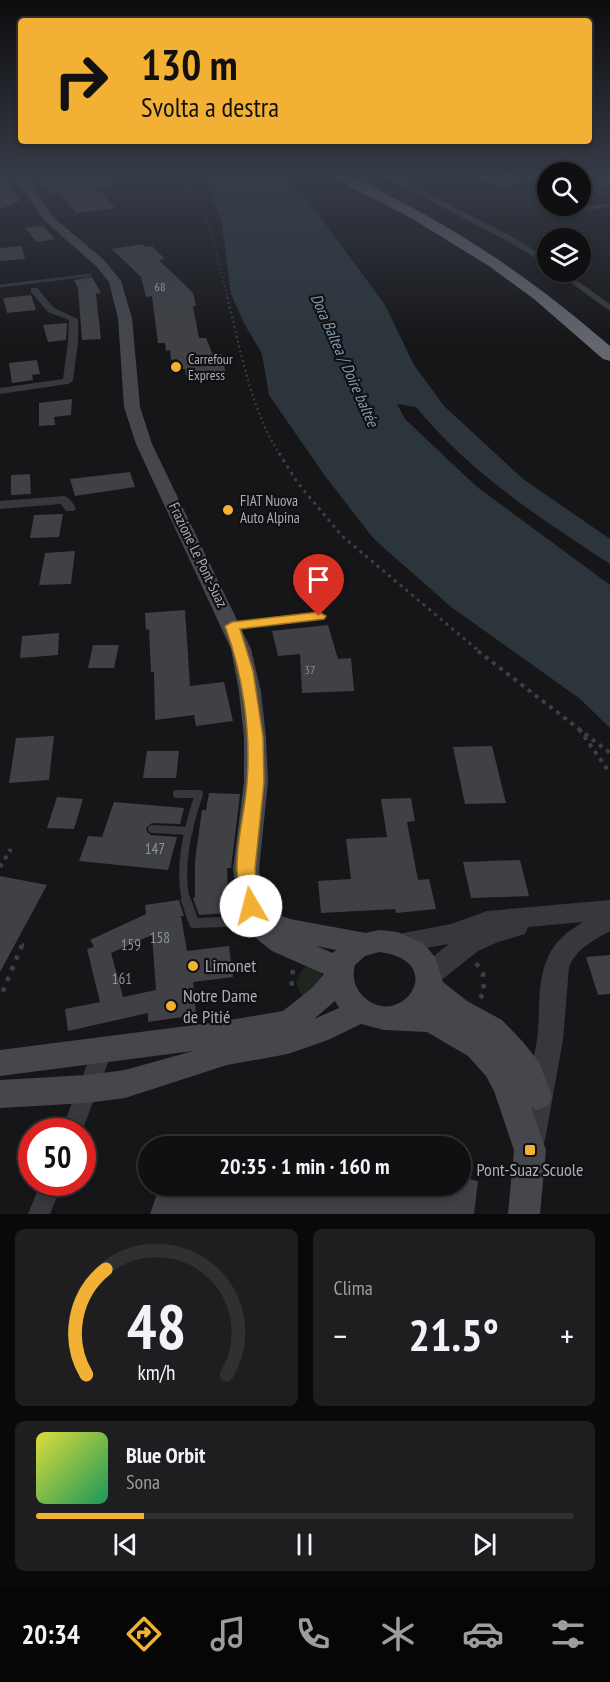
<!DOCTYPE html>
<html lang="it">
<meta charset="utf-8">
<style>
body{margin:0;font-family:"PT Sans Narrow",sans-serif;background:#1e1e20;color:#f1f3f6;height:100vh;display:flex;flex-direction:column;font-size:22px;white-space:nowrap}
*{box-sizing:border-box;margin:0}
p{font-size:20px;color:#9c9d9f}
.icon{flex:none;width:33px;height:33px;fill:none;stroke:currentColor;stroke-width:2;stroke-linecap:round;stroke-linejoin:round}
.map{position:relative;height:1214px;overflow:hidden}
.drawer{display:flex;flex-direction:column;gap:15px;padding:15px;background:#09090a;flex:1}
.drawer>*{flex:none}
.banner{position:absolute;left:18px;top:18px;width:574px;height:126px;border-radius:6px;box-shadow:0 3px 9px #0003,0 0 0 2px #303032;background:#f2b134;color:#111;overflow:hidden}
.controls{position:absolute;left:537px;top:162px;display:grid;gap:12px}
.controls a{display:grid;place-items:center;width:54px;height:54px;border-radius:50%;background:#101012;box-shadow:0 3px 9px #0003,0 0 0 2px #303032;font-size:30px}
.speed{position:absolute;left:18px;top:1118px;display:flex;gap:12px;font-size:30px;font-weight:700;text-align:center}
.speed>*{display:grid;place-content:center;width:78px;height:78px;border-radius:50%;background:#101012;box-shadow:0 3px 9px #0003,0 0 0 2px #303032;line-height:1}
.speed .limit{border:9px solid #d22;background:#fff;color:#111}
.pin{position:absolute;display:grid;place-items:center;width:51px;height:51px;color:#fff;margin:-62px -26px;border-radius:50% 50% 50% 0;rotate:-45deg;box-shadow:0 0 6px #0007}
.pin .icon{rotate:45deg}
.me{position:absolute;width:66px;margin:-33px;rotate:352deg;stroke-linejoin:round;filter:drop-shadow(0 0 4px #0008)}
.turn{display:flex;align-items:center;gap:21px;height:126px;padding:0 24px;font-size:27px}
.turn .icon{width:78px;height:78px;stroke-width:2.5}
.turn b{display:block;font-size:42px;line-height:51px}
.big{font-size:45px;font-weight:800;line-height:1.1}
.drawer .widget{flex:1;display:flex;flex-direction:column;justify-content:center;gap:9px;min-width:0;padding:0 21px;border-radius:9px;background:#1e1e20}
.drawer .dial{align-items:center;gap:0}
.dial svg{height:156px;overflow:visible;fill:none;stroke:#303032;stroke-width:7;stroke-linecap:round;text-anchor:middle}
.dial text{fill:#f1f3f6;stroke:none}
.song{display:flex;align-items:center;gap:18px}
.cover{width:72px;height:72px;border-radius:9px;background:linear-gradient(135deg,hsl(60 70% 55%),hsl(150 70% 35%))}
.played{height:6px;border-radius:3px;background:linear-gradient(90deg,#f2b134 20%,#303032 20%)}
.keys{display:flex;justify-content:space-around;direction:ltr}
.heat{display:flex;justify-content:space-between;align-items:center;font-size:33px;direction:ltr}
.drawer .tiles{flex:1;display:grid;gap:15px;grid-template-columns:1fr 1fr}
.widget:last-child{grid-column:span 2}
.trip{position:absolute;left:138px;top:1136px;width:333px;height:60px;border-radius:30px;background:#101012;box-shadow:0 3px 9px #0003,0 0 0 2px #303032;font-weight:800;line-height:60px;text-align:center}
.menu{display:flex;height:96px;justify-content:space-around;align-items:center;background:#060607;color:#9c9d9f}
.menu .icon{width:42px;height:42px}
.menu .active{color:#f2b134}
.menu b{font-size:27px;color:#f1f3f6}
.map>svg:first-child{display:block}
.green{fill:#1e261f}
.water{fill:#2c353c}
.lines{fill:none;stroke-linecap:round;stroke-linejoin:round}
.stream{stroke:#2c353c;stroke-width:3}
.building{fill:#404145;fill-rule:evenodd}
.path-far4{stroke:#3d3f44;stroke-width:1.5;stroke-dasharray:1.5 3;stroke-linecap:butt}
.path-far3{stroke:#3d3f44;stroke-width:2;stroke-dasharray:2 3;stroke-linecap:butt}
.path-far2{stroke:#3d3f44;stroke-width:3;stroke-dasharray:3 4.5;stroke-linecap:butt}
.path-far1{stroke:#3d3f44;stroke-width:4;stroke-dasharray:4 5;stroke-linecap:butt}
.path{stroke:#3d3f44;stroke-width:4.5;stroke-dasharray:4.5 7;stroke-linecap:butt}
.service-far3{stroke:#37383d;stroke-width:4}
.service-far2{stroke:#37383d;stroke-width:6}
.service-far1{stroke:#37383d;stroke-width:8}
.service{stroke:#37383d;stroke-width:10}
.minor{fill:#37383d;fill-rule:evenodd}
.tertiary{fill:#37383d;fill-rule:evenodd}
.secondary{fill:#45474d;fill-rule:evenodd}
.motorway{fill:#63666e;fill-rule:evenodd}
.route{fill:#f2b134;stroke:#9d7322;stroke-width:1.5}
.poi-dot{fill:#f2b134;stroke:#111113;stroke-width:2}
.labels{text-anchor:middle;stroke-width:4.5;stroke-linejoin:round;paint-order:stroke}
.number-label{font-size:12px;fill:#8e929b}
.far-poi-label{font-size:14px;fill:#a8adb8;stroke:#111113;text-anchor:start}
.poi-label{font-size:15px;fill:#a8adb8;stroke:#111113;text-anchor:start}
.street-label{font-size:15px;fill:#a8adb8;stroke:#111113}
.near-number-label{font-size:15px;fill:#8e929b}
.water-label{font-size:16px;font-style:italic;fill:#7f9bb3;stroke:#111113}
.near-poi-label{font-size:18px;fill:#a8adb8;stroke:#111113;text-anchor:start}
</style>
<div class="map">
<svg width="610" height="1214" viewBox="0 0 610 1214">
<rect width="100%" height="100%" fill="#161618"/>
<!-- green -->
<path class="green" d="M309 963 321 972 320 987 308 1000 301 995 296 982 301 971Z"/>
<!-- water -->
<path class="water" d="M202 174H273L307 199 385 305 414 365 444 406 523 479 610 539V564C541 519 469 472 416 407L397 404 405 419 477 487 610 585V728L579 698 451 607 374 539 325 476 269 395 262 354 245 325 231 294 222 224 205 176Z"/>
<g class="lines">
<!-- stream -->
<path class="stream" d="M0 286 90 275"/>
</g>
<!-- building -->
<path class="building" d="M0 174H3L20 201 0 209Z
M39 174H113V188L98 189 115 208 77 213 59 193 51 194Z
M471 174H530L505 188 471 176Z
M580 174 597 177 610 174V189L580 181Z
M43 225 55 239 37 242 25 228Z
M143 244 145 247 152 246 165 259 159 260 193 293 196 306H193L199 338H206L213 355 222 354 226 375 186 377 185 369H179L177 359 171 360 170 350 166 351 165 343H158L152 296 146 297 141 277 112 249Z
M22 246 25 259 0 261V248Z
M92 277 101 293 96 294 101 339 82 340 78 288 74 280Z
M31 295 36 310 7 313 3 298Z
M67 323 66 340 48 342 43 325Z
M37 360 40 374 32 375 33 380 12 383 9 363Z
M72 399 71 415 54 417 55 425 39 426V403Z
M130 472 135 487 75 496 70 479Z
M30 474 31 494 11 495V475Z
M63 514 59 537 30 538 34 515Z
M75 551 71 584 39 585 45 553Z
M185 610 190 686 224 682 233 721 196 726 194 715 155 720 154 672H151L149 629 146 630 145 613Z
M328 625 338 659 351 658 354 691 302 693 300 654 278 656 272 631Z
M59 633 58 655 20 658 22 636Z
M93 645H119L114 668H88Z
M54 736 49 780 9 783 16 738Z
M492 746 506 803 465 804 453 747Z
M147 751H179L176 778H143Z
M209 793 240 794 231 868H227L229 913 199 915 193 898 195 897V861L202 810H206Z
M57 797 83 799 74 829 47 828Z
M411 798 415 821 407 822 418 880 429 879 436 909 396 913 395 909 321 913 318 881 351 879 346 839 387 837 381 799Z
M114 802 184 808 180 824 152 823 146 828 147 832 151 835 177 837 168 870 79 861 88 836 102 837Z
M520 860 529 896 471 898 463 862Z
M0 876 47 885 0 972Z
M179 900 184 916H181L187 951 229 946 233 977 193 982 196 1015 148 1022V1013L68 1031 65 1009 100 1002 87 949 94 947 90 940 146 914 145 905ZM152 935 156 990 123 997 111 953Z
M610 955V994L598 995 586 957Z
M460 1177 478 1181 474 1214H150L160 1185H299L322 1190 323 1185H460Z"/>
<g class="lines">
<!-- path-far4 -->
<path class="path-far4" d="M174 174 196 193 205 211 228 298"/>
<!-- path-far3 -->
<path class="path-far3" d="M227 297C241 350 250 408 280 455"/>
<!-- path-far2 -->
<path class="path-far2" d="M279 453 297 482 342 536 480 652"/>
<!-- path-far1 -->
<path class="path-far1" d="M478 651 610 753
M579 729 610 773
M0 867 11 849"/>
<!-- path -->
<path class="path" d="M0 938 22 945 0 998
M476 963 483 973 484 993 480 998
M293 970 291 981 294 992"/>
<!-- service-far3 -->
<path class="service-far3" d="M545 174H548
M580 185 610 195
M560 212 610 205"/>
<!-- service-far2 -->
<path class="service-far2" d="M232 626 319 616"/>
<!-- service-far1 -->
<path class="service-far1" d="M177 794H199C188 827 178 866 186 901
M152 829 189 831"/>
<!-- service -->
<path class="service" d="M186 900 194 923 224 922 253 914"/>
<!-- minor -->
<path class="minor" d="M379 174H388L513 237 548 259V265L507 241Z
M556 272H565L610 304V311Z
M31 288H37L54 308 78 319V342L73 381 68 384 0 394V388L63 379 68 342 69 320 48 312 31 292Z
M64 496C70 498 73 503 76 508L74 511H66L61 504 0 509V501Z
M102 1043 109 1046 112 1052 82 1131H61L92 1052 95 1046Z
M41 1182H63L50 1214H28Z"/>
<!-- tertiary -->
<path class="tertiary" d="M610 900V931C594 940 576 949 569 967L563 1040 545 1140 541 1150 531 1154 521 1150 517 1140C522 1106 531 1073 537 1040 541 1012 536 983 548 957 555 941 568 931 583 922L528 927 525 934 498 942 478 951 439 982 430 985 421 982 417 974 421 966 449 944 397 953 388 950 385 943 388 936 451 924 487 911Z"/>
<!-- secondary -->
<path class="secondary" d="M15 174H25L53 217 104 260 121 281 132 318 140 407 152 444 251 649 261 692 266 737 268 782 259 869 264 904 268 911 290 919 366 933 379 930 398 932 424 944 435 957 443 982 467 1001 502 1020 523 1042 539 1062 552 1096 548 1106 537 1110 531 1107 546 1150 540 1214H508L514 1150 494 1091 486 1076 468 1056 427 1032 384 1030 361 1024 328 1040 288 1054 227 1065 125 1098 87 1103 0 1108V1080L87 1075 125 1070 193 1051 0 1076V1050L218 1022 283 1011 312 988 324 974 272 951 257 939 238 906 233 869 244 782V737L239 692 231 649 136 444 124 407 118 318 109 282 96 266 45 221 27 196ZM316 946 336 950 333 953ZM379 952C452 961 399 1034 362 995 354 987 352 975 355 965L365 956ZM335 1001 339 1008 314 1019Z"/>
<!-- motorway -->
<path class="motorway" d="M326 174C349 172 370 186 390 196 471 237 542 287 610 346V361L603 359 534 299 489 266 411 218Z"/>
</g>
<!-- sky -->
<linearGradient id="sky" x2="0" y2="1"><stop stop-color="#0c0c0d"/><stop offset="0.51" stop-color="#363c48"/><stop offset="1" stop-color="#363c48" stop-opacity="0"/></linearGradient>
<rect width="610" height="344" fill="url(#sky)"/>
<!-- route -->
<path class="route" d="M319 612 326 616 324 619 240 629 253 671 263 737 264 782 255 869 260 906 257 911 251 913 245 911 242 906C240 894 238 882 237 870 236 841 245 812 247 783 251 732 243 674 225 626L232 622Z"/>
<!-- markers -->
<g class="poi-dot">
<circle cx="176" cy="367" r="6"/>
<circle cx="228" cy="510" r="6"/>
<circle cx="193" cy="966" r="6"/>
<circle cx="171" cy="1006" r="6"/>
<rect x="524" y="1144" width="12" height="12" rx="3"/>
</g>
<g class="labels">
<!-- number labels -->
<g class="number-label">
<text x="160" y="291">68</text>
<text x="310" y="674">37</text>
</g>
<!-- far-poi labels -->
<g class="far-poi-label">
<text x="188" y="364">Carrefour<tspan x="188" dy="16">Express</tspan></text>
</g>
<!-- poi labels -->
<g class="poi-label">
<text x="240" y="506">FIAT Nuova<tspan x="240" dy="17">Auto Alpina</tspan></text>
</g>
<!-- street labels -->
<g class="street-label">
<text transform="translate(198 555) rotate(64)" y="5">Frazione Le Pont-Suaz</text>
</g>
<!-- near-number labels -->
<g class="near-number-label">
<text x="155" y="854">147</text>
<text x="160" y="943">158</text>
<text x="131" y="950">159</text>
<text x="122" y="984">161</text>
</g>
<!-- water labels -->
<g class="water-label">
<text transform="translate(345 360) rotate(66)" y="6">Dora Baltea / Doire baltée</text>
</g>
<!-- near-poi labels -->
<g class="near-poi-label">
<text x="205" y="972">Limonet</text>
<text x="183" y="1002">Notre Dame<tspan x="183" dy="21">de Pitié</tspan></text>
<text x="530" y="1176" text-anchor="middle">Pont-Suaz Scuole</text>
</g>
</g>
</svg>
<div class="controls">
<a><svg class="icon" aria-label="search" viewBox="0 0 24 24"><circle cx="10" cy="10" r="6"/><path d="M15 15l6 6"/></svg></a>
<a><svg class="icon" aria-label="layers" viewBox="0 0 24 24"><path d="M12 4l9 5-9 5-9-5zM3 14l9 5 9-5"/></svg></a>
</div>
<div class="speed"><div class="limit">50</div></div>
<div class="pin" style="left:319px;top:616px;background:#d93025"><svg class="icon" aria-label="arrive" viewBox="0 0 24 24"><path d="M6 21V4h12l-3 4 3 4H6"/></svg></div>
<svg class="me" style="left:251px;top:906px" viewBox="-20 -20 40 40"><circle r="19" fill="#fff"/><path d="M0-13L10 11 0 6-10 11z" fill="#f2b134"/></svg>
<div class="trip">20:35 · 1 min · 160 m</div>
<div class="banner">
<div class="turn"><svg class="icon" aria-label="right" viewBox="0 0 24 24"><path d="M7 20v-9h11M14 6l5 5-5 5"/></svg><div><b>130 m</b>Svolta a destra</div></div>
</div>
</div>
<section class="drawer">
<div class="tiles">
<div class="widget dial"><svg viewBox="0 0 100 80">
<path d="M14 69A42 42 0 1 1 86 69"/>
<path d="M14 69A42 42 0 0 1 24 15" stroke="#f2b134"/>
<text x="50" y="56" font-size="32" font-weight="700">48</text>
<text x="50" y="72" font-size="11">km/h</text>
</svg></div>
<div class="widget"><p>Clima</p>
<div class="heat"><a>−</a><b class="big">21.5°</b><a>+</a></div>
</div>
<div class="widget">
<div class="song"><i class="cover"></i><div><b>Blue Orbit</b><p>Sona</p></div></div>
<div class="played"></div>
<div class="keys"><svg class="icon" aria-label="previous" viewBox="0 0 24 24"><path d="M18 5L8 12l10 7zM5 5v14"/></svg><svg class="icon" aria-label="pause" viewBox="0 0 24 24"><path d="M8 5v14M16 5v14"/></svg><svg class="icon" aria-label="next" viewBox="0 0 24 24"><path d="M6 5l10 7-10 7zM19 5v14"/></svg></div>
</div>
</div>
</section>
<nav class="menu">
<b>20:34</b>
<svg class="icon active" aria-label="directions" viewBox="0 0 24 24"><path d="M12 3l9 9-9 9-9-9zM9 14v-3h6M13 9l2 2-2 2"/></svg>
<svg class="icon" aria-label="music" viewBox="0 0 24 24"><path d="M9 18V5l10-2v13"/><circle cx="6" cy="18" r="3"/><circle cx="16" cy="16" r="3"/></svg>
<svg class="icon" aria-label="phone" viewBox="0 0 24 24"><path d="M5 4h4l2 5-3 2q2 4 5 5l2-3 5 2v4C11 20 4 13 5 4z"/></svg>
<svg class="icon" aria-label="climate" viewBox="0 0 24 24"><path d="M12 3v18M4 7l16 10M4 17L20 7"/></svg>
<svg class="icon" aria-label="car" viewBox="0 0 24 24"><path d="M5 17H2v-5l4-1 3-4h7l3 4 3 1v5h-3M9 17h6M6 11h13"/><circle cx="7" cy="17" r="2"/><circle cx="17" cy="17" r="2"/></svg>
<svg class="icon" aria-label="filters" viewBox="0 0 24 24"><path d="M4 7h16M4 17h16"/><circle cx="9" cy="7" r="2"/><circle cx="15" cy="17" r="2"/></svg>
</nav>
